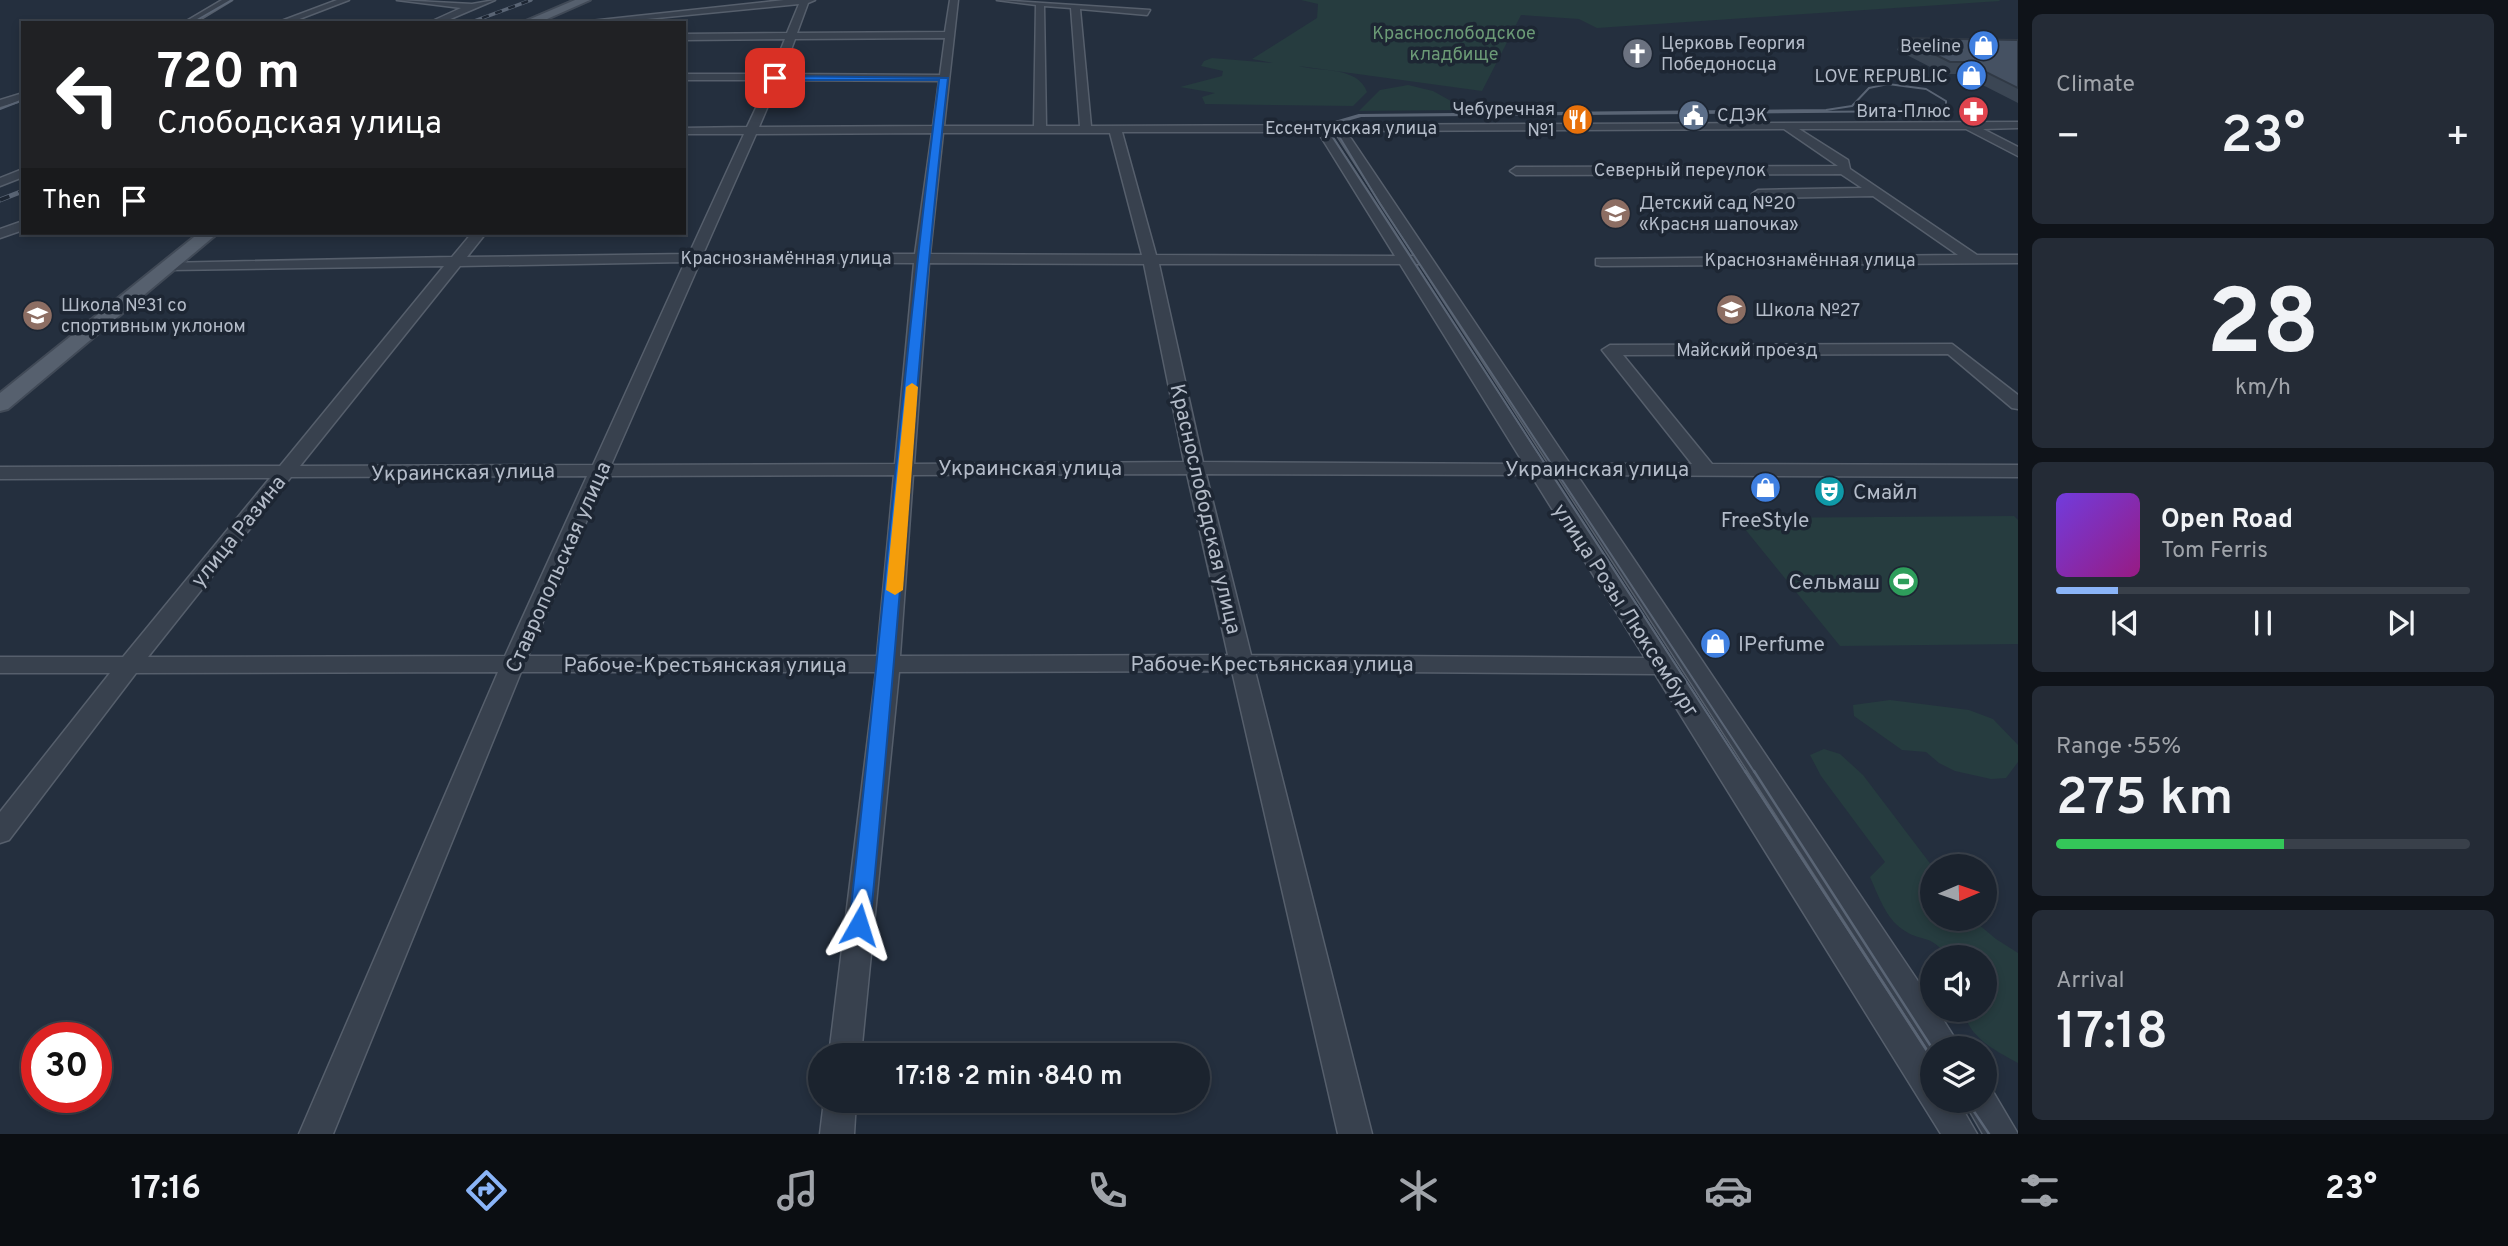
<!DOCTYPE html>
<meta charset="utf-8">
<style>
body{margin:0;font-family:Overpass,sans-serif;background:#242b36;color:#f1f3f6;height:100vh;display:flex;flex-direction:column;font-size:26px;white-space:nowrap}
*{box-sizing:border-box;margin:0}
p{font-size:23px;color:#a0a4aa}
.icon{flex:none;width:38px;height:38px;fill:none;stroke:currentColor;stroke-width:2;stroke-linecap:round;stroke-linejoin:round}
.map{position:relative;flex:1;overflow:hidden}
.sheet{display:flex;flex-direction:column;gap:14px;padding:14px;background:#0f1319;width:490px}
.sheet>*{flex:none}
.guide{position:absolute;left:21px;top:21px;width:665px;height:214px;border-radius:0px;box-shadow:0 4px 10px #0003,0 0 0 2px #39404a;background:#202124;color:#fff;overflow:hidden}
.needle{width:46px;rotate:88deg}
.buttons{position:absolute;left:1920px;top:854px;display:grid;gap:14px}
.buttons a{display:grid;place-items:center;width:77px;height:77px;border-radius:50%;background:#1b232e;box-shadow:0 4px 10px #0003,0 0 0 2px #39404a;font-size:35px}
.speed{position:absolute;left:21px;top:1022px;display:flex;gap:14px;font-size:35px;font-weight:700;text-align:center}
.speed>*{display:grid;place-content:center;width:91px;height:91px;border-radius:50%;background:#1b232e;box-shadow:0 4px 10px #0003,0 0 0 2px #39404a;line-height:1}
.speed .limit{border:10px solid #d22;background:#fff;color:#111}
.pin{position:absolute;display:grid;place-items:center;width:60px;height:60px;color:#fff;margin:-30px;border-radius:14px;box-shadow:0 4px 10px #0006}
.me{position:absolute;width:77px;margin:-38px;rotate:6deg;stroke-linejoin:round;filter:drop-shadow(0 0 5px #0008)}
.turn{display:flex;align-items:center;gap:24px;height:147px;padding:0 21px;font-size:32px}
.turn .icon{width:91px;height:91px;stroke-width:2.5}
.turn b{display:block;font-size:49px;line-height:60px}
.then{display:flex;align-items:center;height:66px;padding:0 21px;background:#0003;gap:14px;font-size:26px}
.big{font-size:52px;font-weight:600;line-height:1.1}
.sheet .widget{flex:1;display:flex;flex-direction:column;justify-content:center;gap:10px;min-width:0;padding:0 24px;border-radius:10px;background:#242b36}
.sheet .dial{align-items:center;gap:0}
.dial b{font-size:91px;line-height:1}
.song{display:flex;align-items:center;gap:21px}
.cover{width:84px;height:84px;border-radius:10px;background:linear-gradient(135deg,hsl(260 70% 55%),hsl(310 70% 35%))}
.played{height:7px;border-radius:4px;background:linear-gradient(90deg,#8ab4f8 15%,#39404a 15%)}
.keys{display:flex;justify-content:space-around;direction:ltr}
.heat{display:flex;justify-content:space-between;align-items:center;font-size:38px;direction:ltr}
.charge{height:10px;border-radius:5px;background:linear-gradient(90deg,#34c759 55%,#39404a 0)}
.trip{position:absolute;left:808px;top:1043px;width:402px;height:70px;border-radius:35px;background:#1b232e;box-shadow:0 4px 10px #0003,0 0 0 2px #39404a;font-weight:600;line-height:70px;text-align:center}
.tab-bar{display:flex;height:112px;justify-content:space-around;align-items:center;background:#0b0e12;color:#a0a4aa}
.tab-bar .icon{width:49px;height:49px}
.tab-bar .on{color:#8ab4f8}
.tab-bar b{font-size:32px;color:#f1f3f6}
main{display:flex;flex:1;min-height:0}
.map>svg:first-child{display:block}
.green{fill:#263c3f}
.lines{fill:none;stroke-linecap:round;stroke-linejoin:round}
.minor-casing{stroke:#565f6c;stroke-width:3}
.major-casing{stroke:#414a57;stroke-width:4}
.minor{fill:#38414e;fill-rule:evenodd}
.major{fill:#56606e;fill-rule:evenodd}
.tram-far1{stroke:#5a6575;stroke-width:2}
.tram{stroke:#5a6575;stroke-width:2.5}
.rail-far1-casing{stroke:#5a6575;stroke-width:3.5}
.rail-casing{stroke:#5a6575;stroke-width:5}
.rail-far1{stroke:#1d2633;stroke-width:2.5;stroke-dasharray:7;stroke-linecap:butt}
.rail{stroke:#1d2633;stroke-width:3.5;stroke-dasharray:10;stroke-linecap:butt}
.wall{fill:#3b4654}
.building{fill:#455162;stroke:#303945;stroke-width:2}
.route{fill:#1a73e8;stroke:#114b97;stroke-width:2}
.slow{fill:#f59e0b}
.labels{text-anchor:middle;stroke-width:7;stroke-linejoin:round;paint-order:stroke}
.far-park-label{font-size:18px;fill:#6b9a76;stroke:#1d2633}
.far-poi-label{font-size:18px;fill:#b4bcc9;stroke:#1d2633;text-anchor:start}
.far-street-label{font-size:18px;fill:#b4bcc9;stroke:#1d2633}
.street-label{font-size:21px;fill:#b4bcc9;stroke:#1d2633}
.poi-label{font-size:21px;fill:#b4bcc9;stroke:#1d2633;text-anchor:start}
</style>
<main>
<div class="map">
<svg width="2018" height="1134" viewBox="0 0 2018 1134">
<rect width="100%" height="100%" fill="#242f3e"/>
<!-- green -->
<path class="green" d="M1301 0H1999L2000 1 1597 28 1579 19 1521 15 1482 91 1299 66C1320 72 1358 66 1367 92L1353 106 1205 104 1202 97 1215 93 1180 87 1222 76 1223 71 1201 66 1204 61 1212 58 1273 63 1252 59 1317 18 1318 4Z
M1408 85 1433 91 1467 110 1359 111 1380 90Z
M2014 516 2018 520V644L1840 646 1736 518Z
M1890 700 1969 710 1993 719 2018 745V762L2006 778 1991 779 1955 771 1939 763 1926 752 1902 750 1854 716 1853 705Z
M1824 749 1840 754 1863 775 1932 866V919H1972L1996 939 2018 953V1063C1998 1052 1965 1036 1965 1010H1984V957H1948C1929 932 1921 943 1902 929 1886 918 1878 895 1870 877L1885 862 1821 776 1810 755Z"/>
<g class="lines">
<defs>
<path id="minor" d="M222 0H232L194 23H183Z
M337 0H349L289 23H276Z
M397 0 472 4 495 0 441 23H428L461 8Z
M784 0H815L808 3 797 33 945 32 950 0H958L944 126H1034L1036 5 997 0 1150 10 1147 15 1080 9 1091 126 2018 122V128L1983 129 2018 147V156L1966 129H1799L1848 160 1850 169 1977 255H2018V263L1601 266 1596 265V259L1958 255 1873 196 1758 198 1752 194 1758 190 1862 188 1841 174 1516 175 1510 171 1516 167 1838 166 1784 129 1346 131 1570 464H1692L1602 350 1610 345 1952 344 2018 395V409L2012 408 1948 354 1623 355 1712 464 2018 465V477L1577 475 1932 1002V1010H1937L1961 1048H1932V1056L1557 475H1552L1932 1061V1101H1958L1977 1134H1941L1655 674 1255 671 1372 1134H1338L1232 671 899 672 861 1055H829L876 672H521L333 1134H299L498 672 136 673 9 840 0 843V812L110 673H0V657H123L270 478 0 479V467L280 466 444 266 169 270 162 266 164 263 452 257 472 233H486L467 257 689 254 744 134H684V128L747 127 769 80H684V74H771L785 39 684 40V34L787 33 799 4 606 23H572ZM1044 6 1071 8 1080 126H1046ZM945 38 940 75 782 74 795 39ZM779 80 939 81 933 126 759 127ZM1122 132H1318L1395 256 1156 255ZM1329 132H1335L1415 256H1410ZM932 133 915 254H703L756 134ZM943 133H1110L1142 255 930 254ZM685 262 593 465 300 466 460 266ZM700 262 914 263 895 464 611 465ZM929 263 1144 264 1184 462 914 464ZM1159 264H1400L1524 464 1203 462ZM1415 264H1420L1549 464H1544ZM1187 474 1228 655 900 656 913 475ZM1206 474 1531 475 1645 658 1251 655ZM894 475 877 656H528L606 476ZM587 476 505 656 148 657 291 477Z
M23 93V100L0 107V100Z
M23 169V177L0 186V178Z
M23 221V230L0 238V229Z
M1984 1087 1992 1090 2018 1134H1983L1964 1101H1984Z
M824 1101H856L854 1134H820Z"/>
<path id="major" d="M575 0H590L538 23H521Z
M199 233H218L8 409 0 411V393Z"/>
</defs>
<!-- minor casing -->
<use href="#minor" class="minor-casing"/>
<!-- major casing -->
<use href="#major" class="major-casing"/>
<!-- minor -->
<use href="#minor" class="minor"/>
<!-- major -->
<use href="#major" class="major"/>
<!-- tram-far1 -->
<path class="tram-far1" d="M192 23 232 0
M0 109 23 100
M1746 773 1330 133 1329 128 1335 122 1359 115 1826 110 1852 106 1869 88 1888 84 1926 89 1946 101V105L1924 111 1361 116 1343 121 1334 128 1380 204 1755 773"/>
<!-- tram -->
<path class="tram" d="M1745 771 1932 1058
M1754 771 1932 1048
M1967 1101 1989 1134"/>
<defs>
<path id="rail-far1" d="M469 23 531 0"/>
<path id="rail" d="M0 200 23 191"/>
</defs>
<!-- rail-far1 casing -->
<use href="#rail-far1" class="rail-far1-casing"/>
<!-- rail casing -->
<use href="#rail" class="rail-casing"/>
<!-- rail-far1 -->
<use href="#rail-far1" class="rail-far1"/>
<!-- rail -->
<use href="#rail" class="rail"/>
</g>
<!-- wall -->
<path class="wall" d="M1902 38 2018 40V103L1961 74H1944L1897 50Z"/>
<!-- building -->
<path class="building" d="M1902 38 2018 40V88L1966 62H1950Z"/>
<!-- route -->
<path class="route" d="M775 76 948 78C916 360 898 643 870 925L867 932 859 934 852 932 849 925C881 644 903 361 939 80H772Z"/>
<!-- slow -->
<path class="slow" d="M912 383 918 387 903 590 895 595 886 590 906 387Z"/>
<!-- icons -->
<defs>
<symbol id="shop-disc" viewBox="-11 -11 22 22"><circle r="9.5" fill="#3f7fe0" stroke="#1d2633"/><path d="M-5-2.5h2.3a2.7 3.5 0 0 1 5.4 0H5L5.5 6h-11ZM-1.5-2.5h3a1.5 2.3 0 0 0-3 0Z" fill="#fff"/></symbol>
<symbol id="church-disc" viewBox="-11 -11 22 22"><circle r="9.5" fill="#6b7280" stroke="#1d2633"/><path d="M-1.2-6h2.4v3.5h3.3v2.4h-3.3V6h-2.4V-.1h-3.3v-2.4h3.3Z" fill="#fff"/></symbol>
<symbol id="pharmacy-disc" viewBox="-11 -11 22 22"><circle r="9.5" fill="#e0444e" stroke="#1d2633"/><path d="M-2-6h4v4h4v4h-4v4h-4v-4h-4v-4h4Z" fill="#fff"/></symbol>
<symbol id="civic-disc" viewBox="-11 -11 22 22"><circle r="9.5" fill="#5c6f8a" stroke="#1d2633"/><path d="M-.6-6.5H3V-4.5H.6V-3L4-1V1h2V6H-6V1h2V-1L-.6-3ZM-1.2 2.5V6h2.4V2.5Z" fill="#fff"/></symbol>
<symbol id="restaurant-disc" viewBox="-11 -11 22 22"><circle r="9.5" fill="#e8710a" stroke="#1d2633"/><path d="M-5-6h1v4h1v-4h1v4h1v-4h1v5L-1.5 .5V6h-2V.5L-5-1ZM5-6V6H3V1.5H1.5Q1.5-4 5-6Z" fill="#fff"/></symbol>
<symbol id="school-disc" viewBox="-11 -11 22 22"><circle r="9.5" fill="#8d6e63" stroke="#1d2633"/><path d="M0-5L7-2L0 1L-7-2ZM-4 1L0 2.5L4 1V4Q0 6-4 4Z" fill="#fff"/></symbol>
<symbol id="theatre-disc" viewBox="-11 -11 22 22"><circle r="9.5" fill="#0f9aa8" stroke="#1d2633"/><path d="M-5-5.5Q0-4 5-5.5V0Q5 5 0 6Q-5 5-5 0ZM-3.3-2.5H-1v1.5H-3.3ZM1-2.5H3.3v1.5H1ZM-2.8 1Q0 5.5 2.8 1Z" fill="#fff"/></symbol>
<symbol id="stadium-disc" viewBox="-11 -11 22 22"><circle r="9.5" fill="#2e9e5b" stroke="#1d2633"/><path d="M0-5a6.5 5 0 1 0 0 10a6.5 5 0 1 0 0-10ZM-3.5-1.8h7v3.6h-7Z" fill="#fff"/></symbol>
</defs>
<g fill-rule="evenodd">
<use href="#shop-disc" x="1966" y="28" width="35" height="35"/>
<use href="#church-disc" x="1620" y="36" width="35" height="35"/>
<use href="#shop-disc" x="1954" y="58" width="35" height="35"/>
<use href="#pharmacy-disc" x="1956" y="94" width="35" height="35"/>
<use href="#civic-disc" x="1676" y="98" width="35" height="35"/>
<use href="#restaurant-disc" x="1560" y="102" width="35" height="35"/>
<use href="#school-disc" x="1598" y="196" width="35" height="35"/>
<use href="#school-disc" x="1714" y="292" width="35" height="35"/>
<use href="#school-disc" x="20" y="298" width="35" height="35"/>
<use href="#shop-disc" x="1748" y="470" width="35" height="35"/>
<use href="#theatre-disc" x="1812" y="474" width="35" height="35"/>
<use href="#stadium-disc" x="1886" y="564" width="35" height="35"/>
<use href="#shop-disc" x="1698" y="626" width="35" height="35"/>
</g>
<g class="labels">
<!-- far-park labels -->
<g class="far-park-label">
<text x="1454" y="39">Краснослободское<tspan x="1454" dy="21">кладбище</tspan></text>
</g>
<!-- far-poi labels -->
<g class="far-poi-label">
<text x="1661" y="49">Церковь Георгия<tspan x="1661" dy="21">Победоносца</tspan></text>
<text x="1961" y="52" text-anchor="end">Beeline</text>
<text x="1948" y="82" text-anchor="end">LOVE REPUBLIC</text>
<text x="1555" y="115" text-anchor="end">Чебуречная<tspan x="1555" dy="21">№1</tspan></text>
<text x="1951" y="117" text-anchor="end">Вита-Плюс</text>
<text x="1717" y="121">СДЭК</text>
<text x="1639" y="209">Детский сад №20<tspan x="1639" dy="21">«Красня шапочка»</tspan></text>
<text x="61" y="311">Школа №31 со<tspan x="61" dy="21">спортивным уклоном</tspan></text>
<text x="1755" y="316">Школа №27</text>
</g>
<!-- far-street labels -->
<g class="far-street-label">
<text x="1351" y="134">Ессентукская улица</text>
<text x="1680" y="176">Северный переулок</text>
<text x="786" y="264">Краснознамённая улица</text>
<text x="1810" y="266">Краснознамённая улица</text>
<text x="1747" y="356">Майский проезд</text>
</g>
<!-- street labels -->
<g class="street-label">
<text x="1030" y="475">Украинская улица</text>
<text x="1597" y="476">Украинская улица</text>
<text transform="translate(463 472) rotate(-1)" y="7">Украинская улица</text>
<text transform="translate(1206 509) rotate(77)" y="7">Краснослободская улица</text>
<text transform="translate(238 531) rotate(-51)" y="7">улица Разина</text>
<text transform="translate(558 567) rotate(-66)" y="7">Ставропольская улица</text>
<text transform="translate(1626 610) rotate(57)" y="7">улица Розы Люксембург</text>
<text x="1272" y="671">Рабоче-Крестьянская улица</text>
<text x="705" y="672">Рабоче-Крестьянская улица</text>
</g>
<!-- poi labels -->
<g class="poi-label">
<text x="1853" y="499">Смайл</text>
<text x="1765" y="527" text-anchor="middle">FreeStyle</text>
<text x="1880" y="589" text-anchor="end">Сельмаш</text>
<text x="1738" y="651">IPerfume</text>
</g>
</g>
</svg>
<div class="buttons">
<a><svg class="needle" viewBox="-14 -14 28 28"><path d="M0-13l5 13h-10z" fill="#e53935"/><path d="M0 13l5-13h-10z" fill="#a0a4aa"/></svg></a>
<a><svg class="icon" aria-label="sound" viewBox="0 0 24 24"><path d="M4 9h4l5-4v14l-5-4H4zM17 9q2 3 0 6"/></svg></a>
<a><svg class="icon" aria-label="layers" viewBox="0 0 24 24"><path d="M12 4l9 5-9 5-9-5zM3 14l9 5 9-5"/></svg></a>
</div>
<div class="speed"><div class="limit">30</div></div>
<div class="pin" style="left:775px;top:78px;background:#d93025"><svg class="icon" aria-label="arrive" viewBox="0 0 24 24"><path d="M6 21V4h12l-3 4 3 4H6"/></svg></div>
<svg class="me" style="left:859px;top:925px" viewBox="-20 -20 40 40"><path d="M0-17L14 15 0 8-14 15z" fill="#1a73e8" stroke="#fff" stroke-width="4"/></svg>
<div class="trip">17:18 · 2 min · 840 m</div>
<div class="guide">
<div class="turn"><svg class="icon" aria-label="left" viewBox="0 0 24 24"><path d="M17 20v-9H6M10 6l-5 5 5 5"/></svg><div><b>720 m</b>Слободская улица</div></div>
<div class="then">Then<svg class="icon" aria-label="arrive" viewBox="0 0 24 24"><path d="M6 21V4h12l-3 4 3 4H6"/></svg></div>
</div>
</div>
<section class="sheet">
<div class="widget"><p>Climate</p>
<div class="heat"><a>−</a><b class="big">23°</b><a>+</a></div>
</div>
<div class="widget dial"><b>28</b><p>km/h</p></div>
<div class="widget">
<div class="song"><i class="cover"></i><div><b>Open Road</b><p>Tom Ferris</p></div></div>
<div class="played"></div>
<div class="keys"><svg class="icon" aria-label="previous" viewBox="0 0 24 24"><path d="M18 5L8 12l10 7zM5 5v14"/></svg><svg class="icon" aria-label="pause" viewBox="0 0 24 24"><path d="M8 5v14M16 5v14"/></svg><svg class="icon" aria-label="next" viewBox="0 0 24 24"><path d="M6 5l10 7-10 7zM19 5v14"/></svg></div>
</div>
<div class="widget"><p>Range · 55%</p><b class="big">275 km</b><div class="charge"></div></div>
<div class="widget"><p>Arrival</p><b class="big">17:18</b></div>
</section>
</main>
<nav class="tab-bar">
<b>17:16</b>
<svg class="icon on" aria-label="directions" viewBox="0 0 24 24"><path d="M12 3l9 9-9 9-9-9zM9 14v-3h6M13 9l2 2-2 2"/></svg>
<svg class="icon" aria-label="music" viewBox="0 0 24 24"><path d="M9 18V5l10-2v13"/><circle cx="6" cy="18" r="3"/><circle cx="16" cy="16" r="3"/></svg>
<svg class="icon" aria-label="phone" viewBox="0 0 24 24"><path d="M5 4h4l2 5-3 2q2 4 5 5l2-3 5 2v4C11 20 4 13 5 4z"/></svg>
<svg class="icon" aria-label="climate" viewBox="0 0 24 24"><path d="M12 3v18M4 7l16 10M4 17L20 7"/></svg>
<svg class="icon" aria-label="car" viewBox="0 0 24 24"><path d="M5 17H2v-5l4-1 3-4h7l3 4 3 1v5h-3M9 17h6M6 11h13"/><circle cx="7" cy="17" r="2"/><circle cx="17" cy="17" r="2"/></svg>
<svg class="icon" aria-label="filters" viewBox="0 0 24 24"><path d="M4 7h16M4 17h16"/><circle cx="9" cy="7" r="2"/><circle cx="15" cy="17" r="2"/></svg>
<b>23°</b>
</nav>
